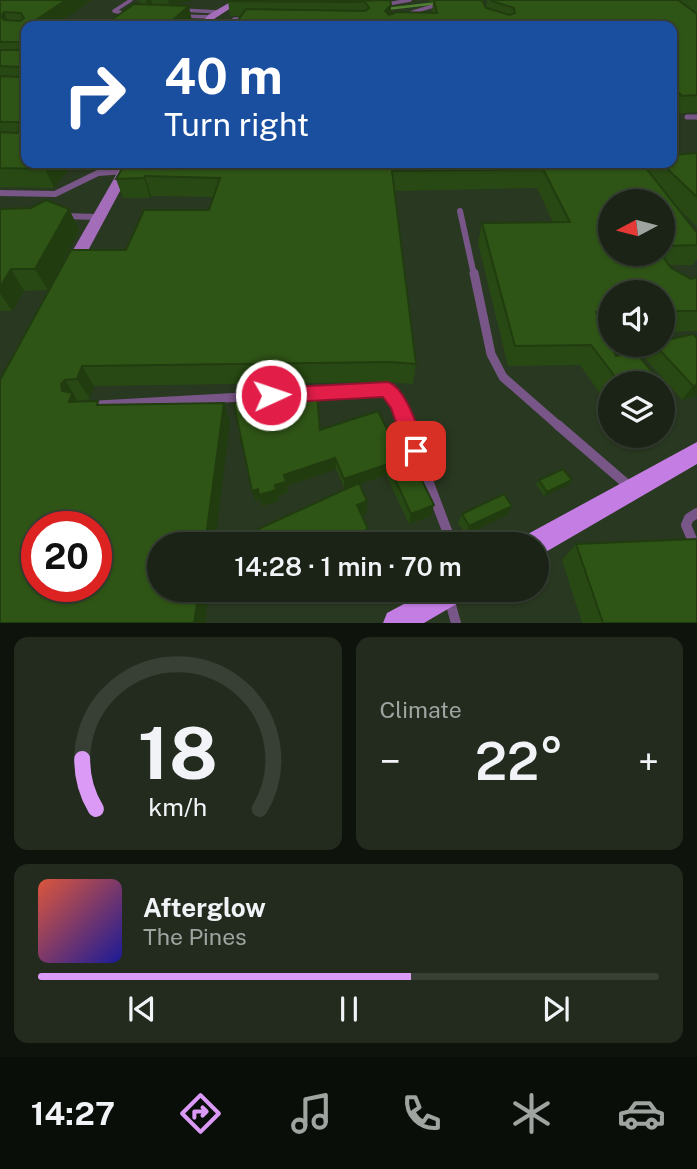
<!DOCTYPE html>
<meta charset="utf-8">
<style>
body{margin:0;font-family:"Public Sans",sans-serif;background:#232b1f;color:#f1f3f6;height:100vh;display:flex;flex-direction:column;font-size:26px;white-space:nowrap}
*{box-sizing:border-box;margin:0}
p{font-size:23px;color:#9fa4a1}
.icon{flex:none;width:38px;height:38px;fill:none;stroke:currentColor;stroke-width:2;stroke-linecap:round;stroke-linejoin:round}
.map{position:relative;height:623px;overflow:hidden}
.panel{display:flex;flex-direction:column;gap:14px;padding:14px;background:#0e130c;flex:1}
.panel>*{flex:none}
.top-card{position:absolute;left:21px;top:21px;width:656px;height:147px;border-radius:14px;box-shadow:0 2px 5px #0004,0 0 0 2px #384035;background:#1a4fa0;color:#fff;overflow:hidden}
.needle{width:46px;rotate:263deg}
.controls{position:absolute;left:598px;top:189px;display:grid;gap:14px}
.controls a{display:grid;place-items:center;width:77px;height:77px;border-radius:50%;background:#1a2316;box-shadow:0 2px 5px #0004,0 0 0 2px #384035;font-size:35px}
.speed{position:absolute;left:21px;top:511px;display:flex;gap:14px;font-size:35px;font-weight:700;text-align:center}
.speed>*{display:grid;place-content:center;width:91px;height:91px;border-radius:50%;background:#1a2316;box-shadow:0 2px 5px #0004,0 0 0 2px #384035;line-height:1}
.speed .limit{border:10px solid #d22;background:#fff;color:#111}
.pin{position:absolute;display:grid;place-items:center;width:60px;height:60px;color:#fff;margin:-30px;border-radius:14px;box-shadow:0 4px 10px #0006}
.me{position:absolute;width:77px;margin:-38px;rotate:87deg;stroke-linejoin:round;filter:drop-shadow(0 0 5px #0008)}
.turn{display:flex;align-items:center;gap:24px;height:147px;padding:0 28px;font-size:32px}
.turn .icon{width:91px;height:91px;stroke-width:2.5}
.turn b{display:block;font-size:49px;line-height:60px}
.big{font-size:52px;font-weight:600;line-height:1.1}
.panel .card{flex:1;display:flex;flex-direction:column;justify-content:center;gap:10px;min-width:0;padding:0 24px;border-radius:14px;background:#232b1f}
.panel .dial{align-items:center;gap:0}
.dial svg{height:182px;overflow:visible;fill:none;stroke:#384035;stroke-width:7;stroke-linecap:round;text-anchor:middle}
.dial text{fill:#f1f3f6;stroke:none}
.song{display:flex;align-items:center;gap:21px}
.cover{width:84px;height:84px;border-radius:10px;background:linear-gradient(135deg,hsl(10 70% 55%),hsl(240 70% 35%))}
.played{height:7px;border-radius:4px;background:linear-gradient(90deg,#da9af6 60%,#384035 60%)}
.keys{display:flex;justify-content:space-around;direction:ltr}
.heat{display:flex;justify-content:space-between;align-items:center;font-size:38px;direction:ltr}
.panel .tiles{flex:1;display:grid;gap:14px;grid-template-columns:1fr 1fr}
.card:last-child{grid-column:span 2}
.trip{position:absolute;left:147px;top:532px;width:402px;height:70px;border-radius:35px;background:#1a2316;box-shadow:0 2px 5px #0004,0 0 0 2px #384035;font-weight:600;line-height:70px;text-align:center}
.tabs{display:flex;height:112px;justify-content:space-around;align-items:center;background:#0a0e09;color:#9fa4a1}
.tabs .icon{width:49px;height:49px}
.tabs .current{color:#da9af6}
.tabs b{font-size:32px;color:#f1f3f6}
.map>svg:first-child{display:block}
.built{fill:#293821;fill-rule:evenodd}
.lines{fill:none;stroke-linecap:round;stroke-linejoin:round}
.stream{stroke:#4e812f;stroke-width:2.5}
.lane-far4{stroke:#785687;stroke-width:3.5}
.lane-far3{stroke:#785687;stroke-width:5}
.lane-far2{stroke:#785687;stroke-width:6}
.lane-far1{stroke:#785687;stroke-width:9}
.lane{stroke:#785687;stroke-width:10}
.secondary{fill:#a36dba;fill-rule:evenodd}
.primary{fill:#c47ee3;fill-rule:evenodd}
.wall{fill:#284913;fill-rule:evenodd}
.shaded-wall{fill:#213c0f}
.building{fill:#2f5516;stroke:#213c0f;stroke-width:2;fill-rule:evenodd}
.route{fill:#e11d48;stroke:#92132f;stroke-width:2}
</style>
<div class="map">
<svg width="697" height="623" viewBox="0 0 697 623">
<rect width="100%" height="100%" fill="#232f1e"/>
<!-- built -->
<path class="built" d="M0 0H697V623H0ZM26 26H672V163H26ZM611 201H663V254H611ZM611 292H663V345H611ZM611 383H663V436H611ZM37 527H96V586H37ZM159 544H537V590H159Z"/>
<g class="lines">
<!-- stream -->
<path class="stream" d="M386 9 438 3"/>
<!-- lane-far4 -->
<path class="lane-far4" d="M382 5 410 0
M181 10 219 12
M127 14 114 11 131 0
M182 16 211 17
M229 26 234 19H250
M389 26 413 12 440 4"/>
<!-- lane-far3 -->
<path class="lane-far3" d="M687 117H697"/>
<!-- lane-far2 -->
<path class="lane-far2" d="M0 193 55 194 98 173 125 171
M460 211 474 275
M62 216 99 217"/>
<!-- lane-far1 -->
<path class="lane-far1" d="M474 273 491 354 503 377 560 427
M98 405 388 389 399 405 407 427"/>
<!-- lane -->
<path class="lane" d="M407 425 452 544
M558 425 630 487
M697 513 689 518 686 525 697 551
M416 590 423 605
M449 598 456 623"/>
<!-- secondary -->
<path class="secondary" d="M234 0H243L214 19 208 26H200L208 15Z
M123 163H135L75 275H63L61 271Z"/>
<!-- primary -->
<path class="primary" d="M697 442V464L544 553 537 556V544H523L526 535Z
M430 590H469L465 599 424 623H383L387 613Z"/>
</g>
<!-- wall -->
<path class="wall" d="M0 0H92L61 21 107 23 142 4 137 0H195L169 5 192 21 186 26H26V163H103L102 164H73L54 188 0 187Z
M230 0H394H390L391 15 432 13 433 2 430 3 429 0H482L486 8 487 0H697V112L674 114 672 112V26L230 16 228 1Z
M697 153V227L677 207 697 233V259L693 265H669L671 268 691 279 697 277V331L663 332V292H611V332H605L616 356 654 383H611V434L601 419 609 406 580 365 508 366 478 243 482 223 553 222 537 188 395 191 416 364 413 384 388 382 94 386 90 399 77 401 100 404 224 403 230 422 159 590H209L205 623H0V380L126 250 209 210 214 197 151 196 150 198H123L116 179 125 163 648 170 652 163H672ZM663 201V254H611Z
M0 209H69L79 230 48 290 24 291 12 311H0Z
M693 334 697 396 682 400 645 358 654 345H663Z
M320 430 401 458 431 516 409 524 386 475 360 484 367 501V513L362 515 367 541 336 469 287 486 288 493 278 496 279 501 262 506 261 500 255 501Z
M539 480 569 485 544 496 536 484Z
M462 514 507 515 466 535 458 523Z
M576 544 697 623H582L562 560Z"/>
<!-- shaded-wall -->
<path class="shaded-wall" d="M66 0H92L54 26 36 20Z
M146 0H151L153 5 149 9Z
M168 0H195L169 5Z
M391 5V20L385 11Z
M189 6 192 21 186 26H166Z
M4 12 11 27 1 16Z
M50 163 73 164 54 188 45 169Z
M145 176 151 196 150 198 144 178Z
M69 209 79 230 48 290 35 269Z
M11 269 24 291 12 311 0 293V287Z
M82 366 94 386 90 399 77 379Z
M65 380 85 413 82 421 62 391 61 384Z
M697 385V396L682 400 693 386Z
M224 403 230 422 215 544H205Z
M675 412 663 426V415Z
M335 458 336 469 287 486 288 493 278 496 275 485 284 475Z
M388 464 386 475 344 490V479Z
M572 480 569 485 544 496 547 492Z
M258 489 276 490 279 501 262 506 261 500 255 501 252 491Z
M367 501V513L357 518V505Z
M434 505 431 516 409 524 411 514Z
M512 506 507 515 466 535 469 526Z
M368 529 367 541 360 544H353V536Z
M199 590H209L205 623H194Z
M259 590H285L263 601Z"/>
<!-- building -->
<path class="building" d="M0 0H66L36 20 107 23 134 4 189 6 166 26H26V163H50L45 169 0 168V132L17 133 22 128 18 122H0V76L19 77 24 73 20 67 0 66V50H19L23 47 20 42H0ZM4 12 21 13 24 18 20 21 4 20 1 16Z
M230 0H346L349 1 390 0 391 5 385 11 389 15 397 12 437 13 434 0H482L486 8 510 15 515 13 514 8 492 1 491 0H678L697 14V95L682 96 672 86V26H234L246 9 365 11 369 8 365 2 228 1Z
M697 153V197L661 163H672V155Z
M125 163H642L697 233V245L663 246V201H611V254H661L671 268 691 279 697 277V311H663V292H611V312H596L616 356 635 351 657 378 650 380 652 383H620L591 345 515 346 482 223 570 222 543 169 392 171 416 364 389 362 82 366 77 379 65 380 61 384 62 391 72 393 69 402 98 401 97 405 224 403 205 544H159V590H199L194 623H0V380L71 250H126L144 210H209L220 178 145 176 144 178 116 179ZM37 527H96V586H37Z
M46 200 69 209 35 269H11L0 287V209L31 208Z
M693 334 697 338V385L693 386 655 345H663V341Z
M317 394 320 430 378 411 401 458 410 456 434 505 411 514 388 464 344 479 335 458 284 475 286 482 275 485 276 490 259 495 258 489 252 491 234 404Z
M663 397 675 412 663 415Z
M563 469 572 480 547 492 539 480Z
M359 483 367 501 357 505 368 529 353 536 357 543 355 544H243L241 537Z
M504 494 512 506 469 526 462 514Z
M697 539V623H603L576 544Z"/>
<!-- route -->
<path class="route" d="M388 382C407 388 419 433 427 451L424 458 416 460 409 458 391 408 383 397 271 403 265 401 262 395 265 390 271 388Z"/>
</svg>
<div class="controls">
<a><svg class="needle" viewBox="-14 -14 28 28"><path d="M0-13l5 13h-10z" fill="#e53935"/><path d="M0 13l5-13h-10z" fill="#9fa4a1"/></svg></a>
<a><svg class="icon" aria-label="sound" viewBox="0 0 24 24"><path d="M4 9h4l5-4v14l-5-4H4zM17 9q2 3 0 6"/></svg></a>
<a><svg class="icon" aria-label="layers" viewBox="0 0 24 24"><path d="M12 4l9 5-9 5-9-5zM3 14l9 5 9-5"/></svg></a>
</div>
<div class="speed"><div class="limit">20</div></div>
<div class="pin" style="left:416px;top:451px;background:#d93025"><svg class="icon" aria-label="arrive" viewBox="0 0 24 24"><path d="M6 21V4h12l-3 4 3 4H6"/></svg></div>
<svg class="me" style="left:271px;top:395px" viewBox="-20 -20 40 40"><circle r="17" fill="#e11d48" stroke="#fff" stroke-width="3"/><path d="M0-11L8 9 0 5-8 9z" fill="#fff"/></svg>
<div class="trip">14:28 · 1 min · 70 m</div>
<div class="top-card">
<div class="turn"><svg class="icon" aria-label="right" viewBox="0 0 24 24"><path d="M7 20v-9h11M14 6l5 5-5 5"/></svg><div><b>40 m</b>Turn right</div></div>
</div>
</div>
<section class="panel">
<div class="tiles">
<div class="card dial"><svg viewBox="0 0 100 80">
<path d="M14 69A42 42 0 1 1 86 69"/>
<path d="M14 69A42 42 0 0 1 8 47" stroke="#da9af6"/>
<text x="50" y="56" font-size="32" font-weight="700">18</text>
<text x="50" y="72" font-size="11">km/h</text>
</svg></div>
<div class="card"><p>Climate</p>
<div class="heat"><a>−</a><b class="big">22°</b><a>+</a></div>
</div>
<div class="card">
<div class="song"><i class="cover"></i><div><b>Afterglow</b><p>The Pines</p></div></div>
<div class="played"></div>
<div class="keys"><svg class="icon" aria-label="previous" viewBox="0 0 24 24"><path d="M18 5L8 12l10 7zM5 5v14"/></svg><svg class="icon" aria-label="pause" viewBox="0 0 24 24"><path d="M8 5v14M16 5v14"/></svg><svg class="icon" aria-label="next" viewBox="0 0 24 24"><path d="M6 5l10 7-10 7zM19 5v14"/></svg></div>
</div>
</div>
</section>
<nav class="tabs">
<b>14:27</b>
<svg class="icon current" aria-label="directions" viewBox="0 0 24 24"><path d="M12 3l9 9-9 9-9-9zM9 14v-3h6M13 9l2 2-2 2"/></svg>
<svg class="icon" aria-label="music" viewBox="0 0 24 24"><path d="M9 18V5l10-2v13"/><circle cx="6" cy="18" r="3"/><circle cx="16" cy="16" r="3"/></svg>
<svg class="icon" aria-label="phone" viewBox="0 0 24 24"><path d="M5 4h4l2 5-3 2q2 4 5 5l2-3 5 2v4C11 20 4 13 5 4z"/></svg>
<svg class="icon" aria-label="climate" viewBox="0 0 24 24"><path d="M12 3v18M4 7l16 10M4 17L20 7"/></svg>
<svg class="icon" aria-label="car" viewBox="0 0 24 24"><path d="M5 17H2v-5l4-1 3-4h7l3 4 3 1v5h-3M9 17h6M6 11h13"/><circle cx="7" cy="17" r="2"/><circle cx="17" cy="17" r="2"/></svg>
</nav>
